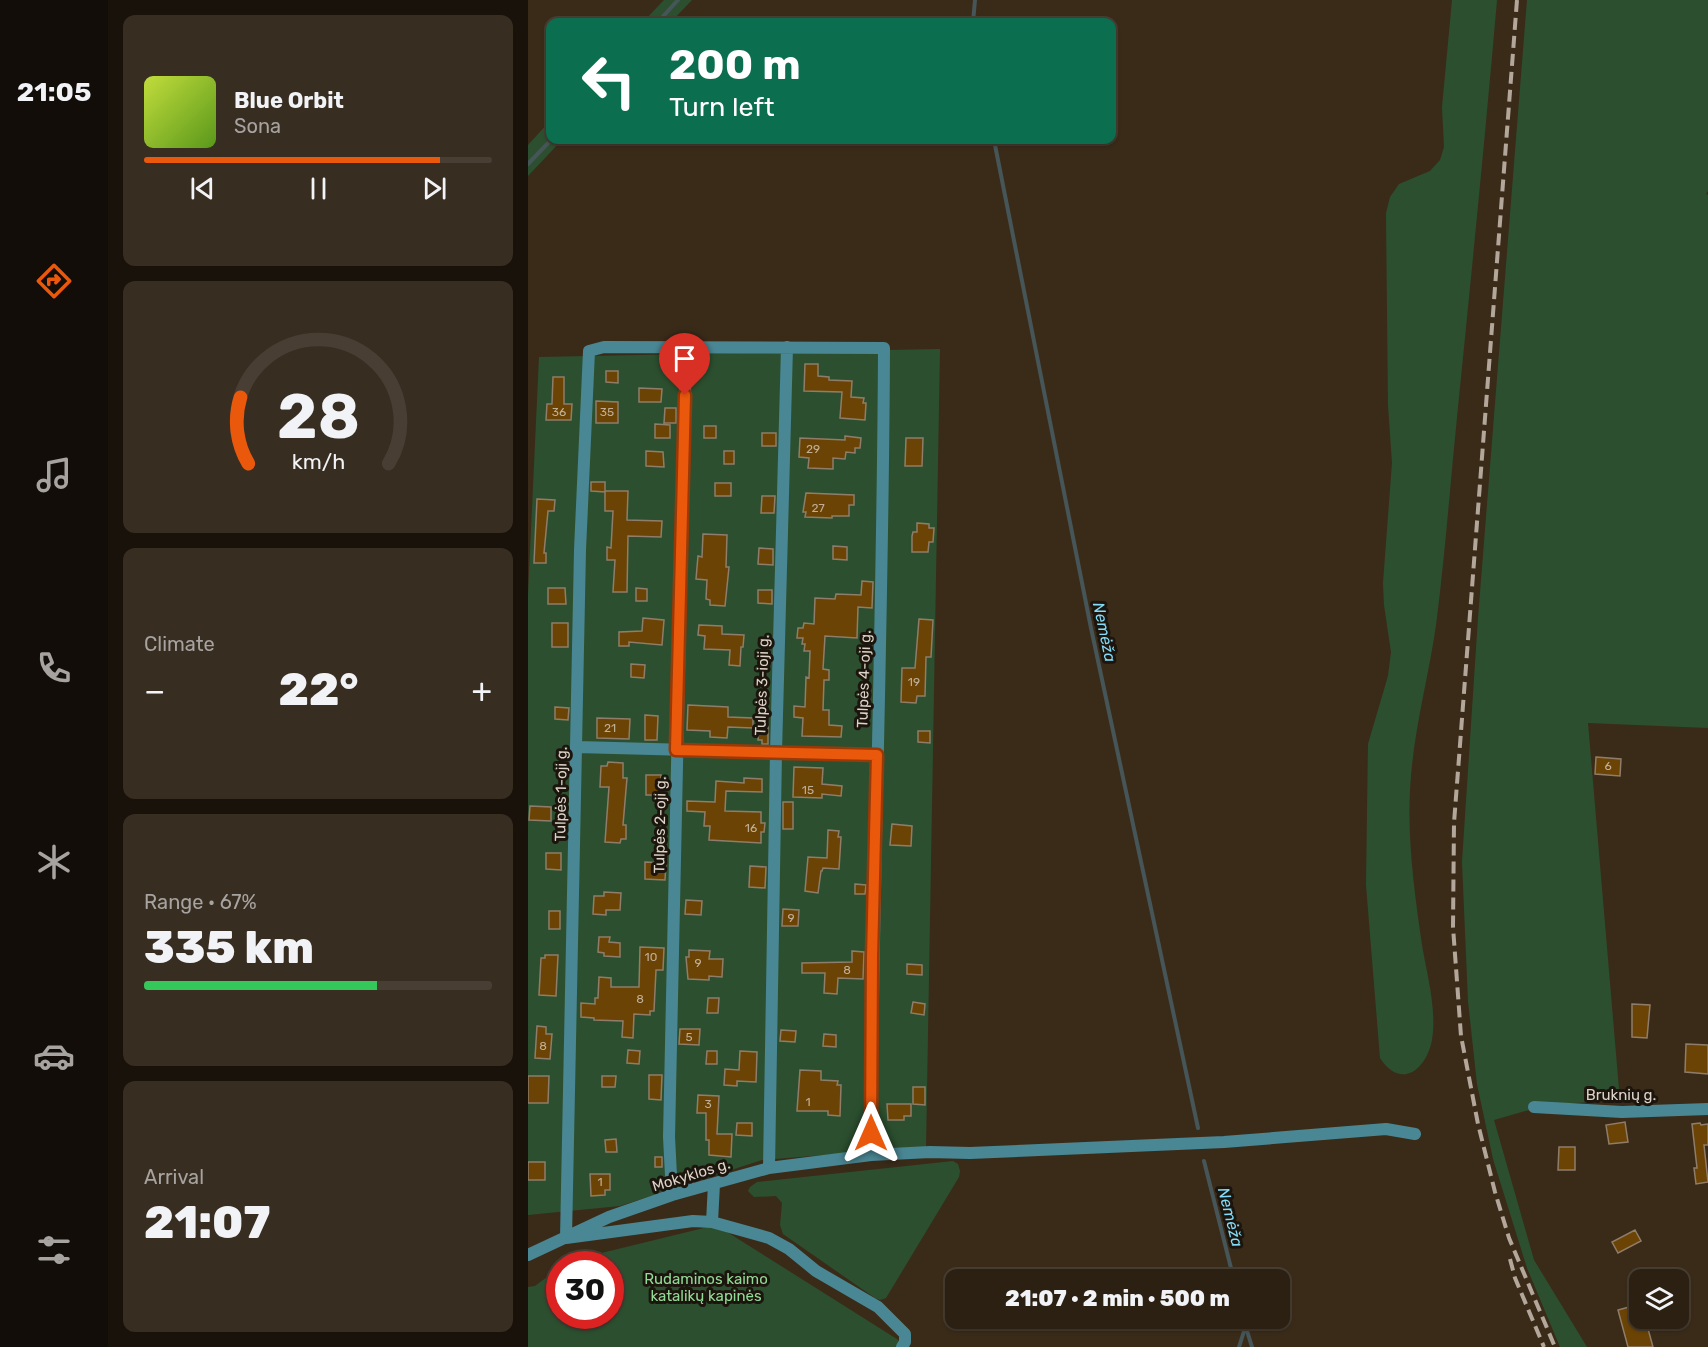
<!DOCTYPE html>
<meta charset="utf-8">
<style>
body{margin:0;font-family:Rubik,sans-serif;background:#382d21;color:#f1f3f6;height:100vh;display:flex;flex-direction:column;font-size:22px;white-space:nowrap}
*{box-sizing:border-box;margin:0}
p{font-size:20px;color:#a6a3a0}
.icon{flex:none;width:33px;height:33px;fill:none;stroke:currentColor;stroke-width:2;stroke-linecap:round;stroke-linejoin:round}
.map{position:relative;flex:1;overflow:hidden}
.side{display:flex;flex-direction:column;gap:15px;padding:15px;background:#18120a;width:420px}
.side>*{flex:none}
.banner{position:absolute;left:18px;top:18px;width:570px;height:126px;border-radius:12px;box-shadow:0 2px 4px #0004,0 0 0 2px #483e33;background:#0b6e4f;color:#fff;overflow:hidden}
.tools{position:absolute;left:1101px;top:1269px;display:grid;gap:12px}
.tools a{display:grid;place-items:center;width:60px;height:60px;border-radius:12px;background:#2c2013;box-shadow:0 2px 4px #0004,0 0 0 2px #483e33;font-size:30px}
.speed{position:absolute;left:18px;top:1251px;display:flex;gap:12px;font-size:30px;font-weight:700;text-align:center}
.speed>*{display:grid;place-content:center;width:78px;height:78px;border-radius:50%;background:#2c2013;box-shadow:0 2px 4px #0004,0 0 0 2px #483e33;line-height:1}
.speed .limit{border:9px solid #d22;background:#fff;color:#111}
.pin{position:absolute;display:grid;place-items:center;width:51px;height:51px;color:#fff;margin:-62px -26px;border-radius:50% 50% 50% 0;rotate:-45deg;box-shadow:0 0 6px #0007}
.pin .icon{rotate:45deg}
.me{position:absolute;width:66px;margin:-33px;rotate:0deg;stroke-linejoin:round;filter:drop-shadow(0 0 4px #0008)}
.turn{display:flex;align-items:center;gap:21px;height:126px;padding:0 24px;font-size:27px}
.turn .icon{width:78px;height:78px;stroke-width:2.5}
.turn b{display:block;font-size:42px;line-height:51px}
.big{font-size:45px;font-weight:800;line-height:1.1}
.side .tile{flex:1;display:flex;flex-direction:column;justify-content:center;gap:9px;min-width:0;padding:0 21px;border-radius:12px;background:#382d21}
.side .dial{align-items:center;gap:0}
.dial svg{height:156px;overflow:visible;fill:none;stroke:#483e33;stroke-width:7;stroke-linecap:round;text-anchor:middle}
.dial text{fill:#f1f3f6;stroke:none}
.song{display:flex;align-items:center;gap:18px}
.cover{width:72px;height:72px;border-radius:9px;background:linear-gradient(135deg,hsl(70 70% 55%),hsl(90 70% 35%))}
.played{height:6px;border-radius:3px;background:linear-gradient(90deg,#ea580c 85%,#483e33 85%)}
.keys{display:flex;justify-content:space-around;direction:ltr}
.heat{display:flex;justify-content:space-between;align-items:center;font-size:33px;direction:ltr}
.charge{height:9px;border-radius:4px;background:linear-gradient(90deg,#34c759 67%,#483e33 0)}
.trip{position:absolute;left:417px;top:1269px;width:345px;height:60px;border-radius:12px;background:#2c2013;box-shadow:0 2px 4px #0004,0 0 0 2px #483e33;font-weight:800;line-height:60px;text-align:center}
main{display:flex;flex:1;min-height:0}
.menu{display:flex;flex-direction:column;width:108px;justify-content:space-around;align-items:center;background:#120d08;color:#a6a3a0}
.menu .icon{width:42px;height:42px}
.menu .current{color:#ea580c}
.menu b{font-size:27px;color:#f1f3f6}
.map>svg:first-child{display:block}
.green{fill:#2c502f}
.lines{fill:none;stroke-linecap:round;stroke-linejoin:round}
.stream{stroke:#465557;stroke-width:4}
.building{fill:#6b4305;stroke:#8f7d69;stroke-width:1.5}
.street{stroke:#4a8794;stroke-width:12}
.rail{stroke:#b3a79b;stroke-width:4;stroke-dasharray:12 6;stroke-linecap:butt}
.route-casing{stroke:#983908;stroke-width:15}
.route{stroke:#ea580c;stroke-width:10}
.labels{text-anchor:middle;stroke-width:6;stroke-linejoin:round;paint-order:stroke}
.number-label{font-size:12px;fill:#c0af97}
.street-label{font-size:15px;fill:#ddd3c8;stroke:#1c150d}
.park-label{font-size:15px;fill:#92da97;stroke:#1c150d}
.water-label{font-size:16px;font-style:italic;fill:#82dbf8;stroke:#1c150d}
</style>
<main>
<nav class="menu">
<b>21:05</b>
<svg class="icon current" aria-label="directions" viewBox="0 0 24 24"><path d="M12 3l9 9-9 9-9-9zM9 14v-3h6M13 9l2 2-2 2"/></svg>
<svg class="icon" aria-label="music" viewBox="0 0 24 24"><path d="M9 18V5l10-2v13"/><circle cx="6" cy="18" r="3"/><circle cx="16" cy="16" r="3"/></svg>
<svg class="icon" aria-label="phone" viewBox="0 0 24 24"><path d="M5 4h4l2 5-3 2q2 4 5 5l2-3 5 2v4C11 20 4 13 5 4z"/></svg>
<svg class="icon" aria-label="climate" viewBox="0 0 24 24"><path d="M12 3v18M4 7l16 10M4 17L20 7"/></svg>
<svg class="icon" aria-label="car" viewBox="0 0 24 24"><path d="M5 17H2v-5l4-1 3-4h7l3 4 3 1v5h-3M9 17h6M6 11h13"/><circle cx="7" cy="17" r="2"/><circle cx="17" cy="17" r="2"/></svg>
<svg class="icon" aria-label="filters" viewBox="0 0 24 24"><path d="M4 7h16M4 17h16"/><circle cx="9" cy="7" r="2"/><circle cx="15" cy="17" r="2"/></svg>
</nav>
<section class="side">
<div class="tile">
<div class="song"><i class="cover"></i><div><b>Blue Orbit</b><p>Sona</p></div></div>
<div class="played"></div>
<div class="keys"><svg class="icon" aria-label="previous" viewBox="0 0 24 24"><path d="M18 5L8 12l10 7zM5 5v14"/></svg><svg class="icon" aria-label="pause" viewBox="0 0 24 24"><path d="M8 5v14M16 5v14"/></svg><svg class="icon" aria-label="next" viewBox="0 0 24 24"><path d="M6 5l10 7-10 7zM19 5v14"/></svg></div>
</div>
<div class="tile dial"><svg viewBox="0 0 100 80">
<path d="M14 69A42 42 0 1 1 86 69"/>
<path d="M14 69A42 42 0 0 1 10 35" stroke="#ea580c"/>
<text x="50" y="56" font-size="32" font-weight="700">28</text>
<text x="50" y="72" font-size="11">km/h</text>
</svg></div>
<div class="tile"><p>Climate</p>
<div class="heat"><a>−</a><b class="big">22°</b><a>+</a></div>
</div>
<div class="tile"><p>Range · 67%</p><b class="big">335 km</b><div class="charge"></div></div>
<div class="tile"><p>Arrival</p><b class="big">21:07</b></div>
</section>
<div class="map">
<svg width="1180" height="1347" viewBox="0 0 1180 1347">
<rect width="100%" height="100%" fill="#3a2b19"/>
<!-- green -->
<path class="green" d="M136 0H164L143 22H115Z
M924 0H969C957 139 943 278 929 417 922 486 917 556 908 625 901 675 887 725 883 776 878 832 886 890 894 945 899 975 909 1010 904 1040 898 1070 873 1090 852 1058L838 885 840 744 860 676 863 652 856 605 855 583 864 463 860 405 858 213 862 197 871 184 902 171 912 160 916 147 914 107Z
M999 0H1180V191L1178 194 1180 195V728L1060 723 1092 1101 1022 1104 966 1120 1006 1260 1059 1347H1032L999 1268 965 1159 949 1084 940 1001 934 862 950 618Z
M22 121V140H34L0 176V145Z
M412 349 398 1147 234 1160 92 1206 0 1215V595L11 357Z
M425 1161 430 1164 432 1171 431 1177 358 1298 352 1300 347 1298 255 1234 252 1225 254 1203 248 1196 226 1197 220 1191 222 1187 229 1182Z
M188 1225 372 1341 369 1347H0V1287L7 1286 31 1268 32 1316H82V1264H36L41 1261Z"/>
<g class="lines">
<!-- stream -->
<path class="stream" d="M130 22 150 0
M445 22 447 0
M466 140 563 628 670 1128
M0 164 23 140
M676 1161 706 1280
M715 1318 724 1347
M711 1347 717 1328"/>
</g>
<!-- building -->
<path class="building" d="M277 364H290V376L301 377V380L324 381 323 397 336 398 335 403H338L337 420 312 418 314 392 276 391Z
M78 371H90V383L78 382Z
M25 377H36V404H44L43 420H18L19 404H24Z
M111 388 134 389 133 402H111Z
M68 401 90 402V423H68Z
M137 408H148V423H136Z
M127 424 142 425V438H127Z
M176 426H188V438H176Z
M234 433H248V446H234Z
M317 436 333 438 332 448H327V453L318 452 317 459 305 458V469L280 468 281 458 271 457 272 438 317 440Z
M378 438H395L394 466H377Z
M118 451 135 452 136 467 118 466Z
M196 451H206V464H196Z
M63 482H77V492L63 491Z
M187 483H203V496H187Z
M77 491H100L99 520 134 521 133 537 100 536 99 592H85L87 560H79V547L83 548 85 511H77Z
M278 493 326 495V505H321V516H304V518L277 517 278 512H275Z
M234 496H247L246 513H233Z
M9 499 27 500 26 511H20L16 553H18V563H6Z
M389 523 401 524V528H406L405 542H401L400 552H384V536L385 532H389Z
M175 534 199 535 198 567H201L197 606 182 605V600L178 599 179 580 168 579 170 556 174 557Z
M305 546 319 547V560L305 559Z
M231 548 245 549V565L230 564Z
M334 581 345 582 344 608 330 607 329 638 297 636 295 669 301 670V680H296L295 710H301V725L314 726 313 737 274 736 275 718 266 717V706L277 707 278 677 281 678 282 651H276L277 644H274L275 638H269L270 628H275L276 623 286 624 287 598 307 599 308 594 333 595Z
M20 588H37L38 604H20Z
M108 588 119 589V601H108Z
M230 590H244V604L230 603Z
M115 618 136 620 134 645 101 642V646H91V632L114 631Z
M391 619 405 620 403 657H398L397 696H389L388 703 373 702 374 668H387Z
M24 623H40V647H24Z
M171 625 194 626V634L216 635 215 647H213L212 666 201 665 202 650 176 649 177 636 170 635Z
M103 664 117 665 116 678 103 677Z
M160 705 200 707V717L225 718V728L200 727 199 738 182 737V731L159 730Z
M27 707 41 708 40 720 27 719Z
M117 715 130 716 129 740H117Z
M69 718 102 719 101 739 69 738Z
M231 726 240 727V744H234V740H230Z
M390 731H402V743L390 742Z
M1068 757 1093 759 1092 776 1067 774Z
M80 762 95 763V778H99L95 825H98V839H93L92 843 77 842 81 787H72L73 766H79Z
M266 767 295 768 294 784 314 786 313 796 294 794V798L265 797Z
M118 775H133V795H118Z
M216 778 234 779V792L198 791 197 811 233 812V823H237L236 832H233V843L181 840 182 826H176L177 812 159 811V801L187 802 188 781 216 783Z
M255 802H265V829H255Z
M2 806 23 807V821L1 820Z
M364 824 384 826 383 846 362 845Z
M300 830 311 831 310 837H313L311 869 295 868 294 871H293L290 893 277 891 280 857 299 858Z
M18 853H33V870L18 869Z
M117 862 138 863 137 880 117 879Z
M222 866 238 867 237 888 221 887Z
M327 884 338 885 337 894H327Z
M76 892 93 893 92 910H78V915L65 914 66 896H76Z
M158 900 174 901 173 915 157 914Z
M255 909 271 910 270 926H254Z
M21 911H32V929H21Z
M71 937H82L81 942 92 943V957L76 956V953L70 952Z
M112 947 136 948 135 970H128L126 1011H122V1015L106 1014 105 1038 94 1037 95 1021 66 1020V1018L53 1017V1003L67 1004V998H70L71 977 83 978V987H111Z
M161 950 182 951 181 959H195L194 977 181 976V980L160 979 158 957H161Z
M324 951 336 952 335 979 310 978 309 994 296 993 297 973H274V963L324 962Z
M17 955H30L28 996 11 995 13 958H17Z
M379 964 394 965V975L379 974Z
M180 998H191L190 1013H179Z
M385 1002 397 1004 396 1015 383 1013Z
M1104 1004 1122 1005 1119 1038 1104 1037Z
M9 1026 18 1027V1034H24L22 1059 7 1058Z
M152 1029H172L171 1045 151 1044Z
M253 1030 268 1031 267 1042 252 1041Z
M296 1034 308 1035V1047L295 1046Z
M1158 1044 1180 1045V1074L1157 1072Z
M100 1050 112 1051 111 1064 99 1063Z
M179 1051H189V1064H178Z
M212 1051 229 1052 228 1082 209 1081V1086L196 1085 197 1069 211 1070Z
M272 1070 293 1071V1080L310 1081 309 1085H313L312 1116 300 1115V1111H269Z
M121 1075H134L133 1100 121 1099Z
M0 1076H21L20 1103H0Z
M74 1076H88L87 1087H74Z
M385 1087H397V1105L385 1104Z
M170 1095 191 1096 189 1134H204L203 1157 181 1155V1140H178V1113H169Z
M359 1104H383V1116H376V1120H360Z
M1097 1122 1100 1142 1081 1144 1078 1125Z
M209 1123H224V1136L208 1135Z
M1172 1123 1173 1125 1180 1124V1145H1176L1180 1182 1168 1184 1166 1168H1169L1164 1124Z
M88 1139 89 1152H78L77 1140Z
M1031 1147H1047V1170H1030Z
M127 1157H134V1167H127Z
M0 1162H17V1180H0Z
M62 1174H82V1190H77V1195L63 1196Z
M1107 1230 1113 1241 1090 1253 1084 1242Z
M1112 1304V1318H1117L1125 1347H1100L1090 1310Z"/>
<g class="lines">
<!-- street -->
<path class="street" d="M49 747 349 755
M1006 1107 1094 1112 1180 1109
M343 1155C345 886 355 617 356 348L76 347 61 351 52 550 38 1238 165 1221 184 1222 241 1238 261 1249 288 1271 350 1307 377 1334V1342L374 1347
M241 1168 248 752 259 347
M144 1195 141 1137 158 348
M184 1222 186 1184
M0 1255 81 1217 144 1195 241 1168 343 1155 402 1152 442 1153 696 1142 858 1129 887 1134"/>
<!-- rail -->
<path class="rail" d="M989 0 926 823 925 927 933 1036 950 1124 967 1192 981 1238 1027 1347
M982 1259 987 1278 1016 1347"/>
</g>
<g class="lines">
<defs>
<path id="route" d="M157 395 148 750 349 755 344 957 343 1133"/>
</defs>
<!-- route casing -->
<use href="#route" class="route-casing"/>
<!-- route -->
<use href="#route" class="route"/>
</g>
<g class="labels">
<!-- number labels -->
<g class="number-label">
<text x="31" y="416">36</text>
<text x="79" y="416">35</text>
<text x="285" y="453">29</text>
<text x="290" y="512">27</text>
<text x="386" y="686">19</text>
<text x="82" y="732">21</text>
<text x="1080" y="770">6</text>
<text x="280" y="794">15</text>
<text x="223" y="832">16</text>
<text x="263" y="922">9</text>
<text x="123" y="961">10</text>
<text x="170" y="967">9</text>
<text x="319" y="974">8</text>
<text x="112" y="1003">8</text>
<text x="161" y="1041">5</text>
<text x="15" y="1050">8</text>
<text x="280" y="1106">1</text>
<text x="180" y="1108">3</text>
<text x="72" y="1186">1</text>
</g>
<!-- street labels -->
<g class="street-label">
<text transform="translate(336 679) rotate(-88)" y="5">Tulpės 4-oji g.</text>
<text transform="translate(234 685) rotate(-88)" y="5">Tulpės 3-ioji g.</text>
<text transform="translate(33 794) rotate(-89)" y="5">Tulpės 1-oji g.</text>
<text transform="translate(132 825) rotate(-89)" y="5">Tulpės 2-oji g.</text>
<text x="1093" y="1100">Bruknių g.</text>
<text transform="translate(163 1175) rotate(-17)" y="5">Mokyklos g.</text>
</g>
<!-- park labels -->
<g class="park-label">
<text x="178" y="1284">Rudaminos kaimo<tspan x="178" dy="17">katalikų kapinės</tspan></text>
</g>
<!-- water labels -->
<g class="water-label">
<text transform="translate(577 632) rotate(78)" y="6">Nemėža</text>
<text transform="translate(703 1217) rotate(76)" y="6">Nemėža</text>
</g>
</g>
</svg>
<div class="tools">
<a><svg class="icon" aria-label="layers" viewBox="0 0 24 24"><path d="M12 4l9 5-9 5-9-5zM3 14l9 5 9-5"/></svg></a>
</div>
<div class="speed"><div class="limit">30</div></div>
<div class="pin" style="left:157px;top:395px;background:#d93025"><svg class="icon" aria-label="arrive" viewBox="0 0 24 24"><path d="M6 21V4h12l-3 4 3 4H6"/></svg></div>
<svg class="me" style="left:343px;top:1133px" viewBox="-20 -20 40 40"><path d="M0-17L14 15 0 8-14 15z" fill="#ea580c" stroke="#fff" stroke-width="4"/></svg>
<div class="trip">21:07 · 2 min · 500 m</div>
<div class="banner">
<div class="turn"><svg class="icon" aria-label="left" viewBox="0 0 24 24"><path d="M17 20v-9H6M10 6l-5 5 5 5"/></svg><div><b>200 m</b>Turn left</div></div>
</div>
</div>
</main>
